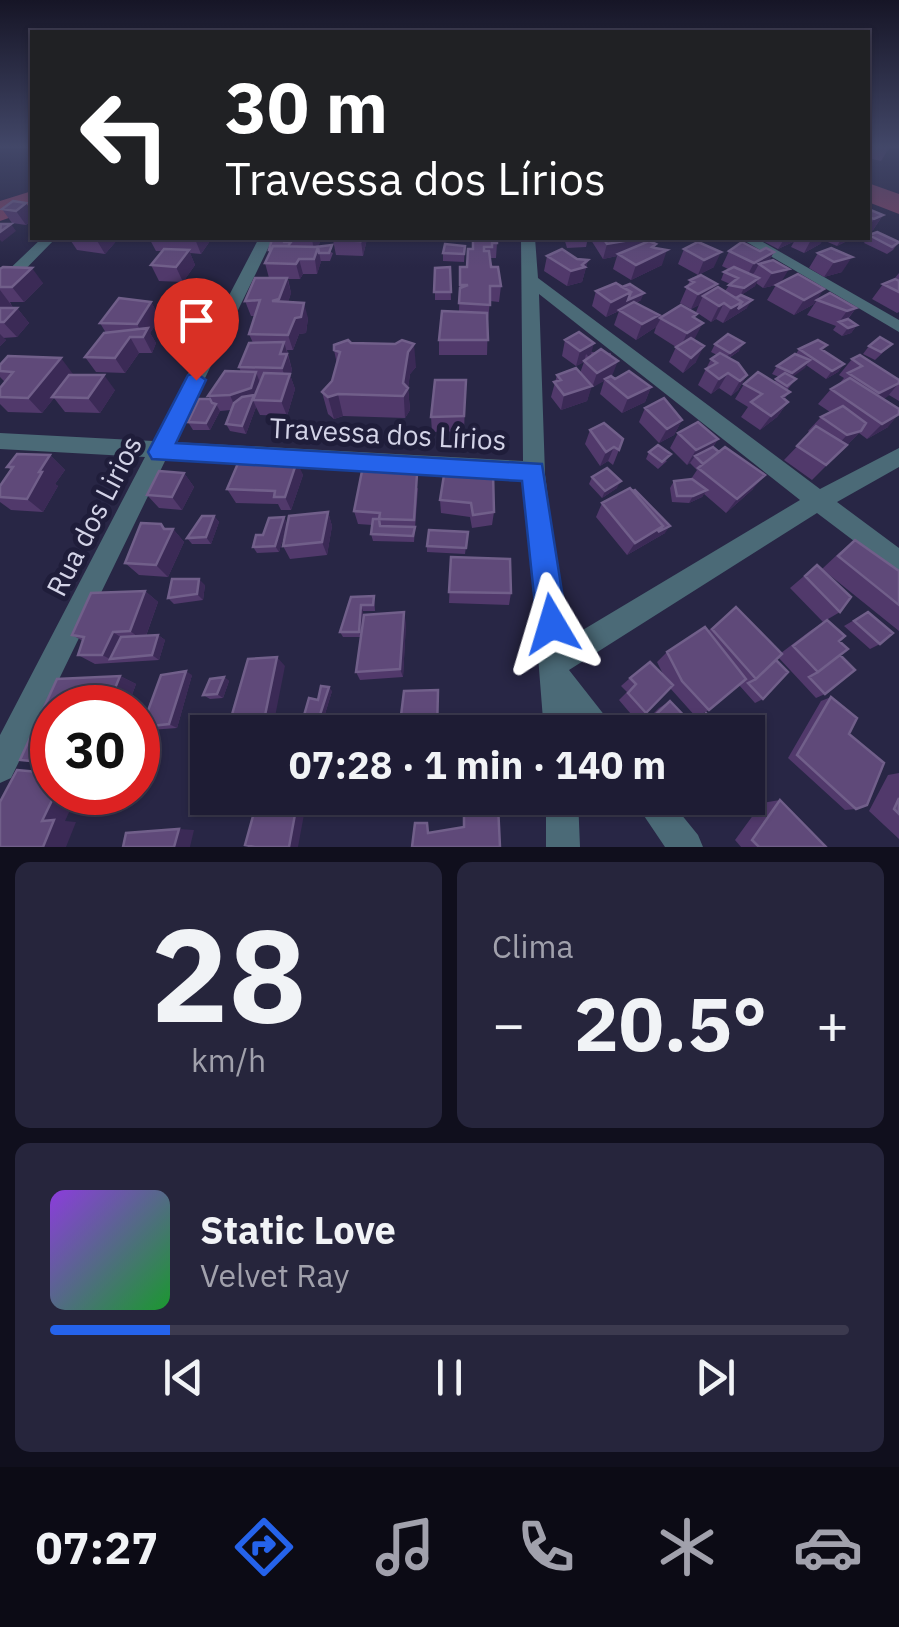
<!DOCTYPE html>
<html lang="pt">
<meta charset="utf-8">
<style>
body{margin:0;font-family:"IBM Plex Sans",sans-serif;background:#26253c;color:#f1f3f6;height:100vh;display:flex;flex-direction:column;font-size:38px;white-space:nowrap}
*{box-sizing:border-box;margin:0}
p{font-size:32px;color:#a1a1ac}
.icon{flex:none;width:55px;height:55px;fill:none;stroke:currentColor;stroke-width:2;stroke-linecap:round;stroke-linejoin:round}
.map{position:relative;height:847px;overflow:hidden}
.panel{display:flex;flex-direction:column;gap:15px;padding:15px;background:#100f1d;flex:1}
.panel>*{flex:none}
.hud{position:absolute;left:30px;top:30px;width:840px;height:210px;border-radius:0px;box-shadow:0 2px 8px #0004,0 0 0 2px #3c3a4f;background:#202124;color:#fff;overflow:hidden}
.speed{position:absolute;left:30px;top:685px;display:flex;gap:20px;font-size:50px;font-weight:700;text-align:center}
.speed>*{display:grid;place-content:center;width:130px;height:130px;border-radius:50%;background:#1e1c34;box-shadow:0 2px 8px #0004,0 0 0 2px #3c3a4f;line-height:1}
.speed .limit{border:15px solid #d22;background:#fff;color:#111}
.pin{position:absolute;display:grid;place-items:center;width:85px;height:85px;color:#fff;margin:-102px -42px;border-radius:50% 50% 50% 0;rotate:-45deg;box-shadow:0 0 10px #0007}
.pin .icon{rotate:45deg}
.me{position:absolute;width:110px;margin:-55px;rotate:353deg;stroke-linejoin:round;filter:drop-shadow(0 0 8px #0008)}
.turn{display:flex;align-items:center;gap:35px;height:210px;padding:0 30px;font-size:45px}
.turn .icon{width:130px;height:130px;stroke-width:2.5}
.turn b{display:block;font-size:70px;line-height:85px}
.big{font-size:75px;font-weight:700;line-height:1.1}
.panel .card{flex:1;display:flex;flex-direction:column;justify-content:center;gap:15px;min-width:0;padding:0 35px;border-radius:15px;background:#26253c}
.panel .dial{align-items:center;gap:0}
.dial b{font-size:130px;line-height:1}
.song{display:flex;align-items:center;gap:30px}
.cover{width:120px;height:120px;border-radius:15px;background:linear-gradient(135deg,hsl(270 70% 55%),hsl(130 70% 35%))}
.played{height:10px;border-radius:5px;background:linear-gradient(90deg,#2563eb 15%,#3c3a4f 15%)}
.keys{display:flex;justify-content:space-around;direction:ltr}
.heat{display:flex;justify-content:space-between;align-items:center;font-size:55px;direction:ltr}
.panel .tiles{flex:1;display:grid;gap:15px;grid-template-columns:1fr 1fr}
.card:last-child{grid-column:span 2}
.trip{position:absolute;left:190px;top:715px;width:575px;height:100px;border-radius:0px;background:#1e1c34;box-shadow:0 2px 8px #0004,0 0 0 2px #3c3a4f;font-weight:700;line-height:100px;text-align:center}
.dock{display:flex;height:160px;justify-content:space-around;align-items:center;background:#0c0b15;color:#a1a1ac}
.dock .icon{width:70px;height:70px}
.dock .selected{color:#2563eb}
.dock b{font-size:45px;color:#f1f3f6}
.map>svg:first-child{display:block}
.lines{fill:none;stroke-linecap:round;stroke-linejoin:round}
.river{fill:#7c4265;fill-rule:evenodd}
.street{fill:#4b6a77;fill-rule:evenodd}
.wall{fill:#51396b}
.shaded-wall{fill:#3b2a56}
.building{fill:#5f4979;stroke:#715f8a;stroke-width:2.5}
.route{fill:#2563eb;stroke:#184099;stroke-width:2.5}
.labels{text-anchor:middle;stroke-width:10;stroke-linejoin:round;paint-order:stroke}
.street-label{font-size:28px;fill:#d3d3e7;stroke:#1f1d3a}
</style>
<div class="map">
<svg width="899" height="847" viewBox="0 0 899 847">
<rect width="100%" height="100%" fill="#282645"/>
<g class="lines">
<!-- river -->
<path class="river" d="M868 183 899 194V214L868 202Z
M32 191V210L0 221V201Z"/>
<!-- street -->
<path class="street" d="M42 238H56L5 290 0 292V278Z
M259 238H273L174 442 523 461 521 238H535L538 278 820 489 899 448V467L837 502 899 548V575L817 513 569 670 609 721 613 732H580L574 724V732H544L524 479 166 459 11 778 0 783V735L145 457 0 449V433L153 441ZM539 294 800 500 566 640 545 474Z
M740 238H756L899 320V332Z
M546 798H578L580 847H546Z
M632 798H668L698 835 703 847H665Z"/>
</g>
<!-- wall -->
<path class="wall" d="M868 148H889L881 161 868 158Z
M26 203 32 212V220L26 225 12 223 2 209Z
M868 209 883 215 873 230 868 233Z
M869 235 899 242 893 250 887 254 864 243Z
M69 238H118V239L105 254 77 250Z
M149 238H212L201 254 190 253 195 265 183 282 159 281 151 265 162 251H156Z
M283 238H322L318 246 333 253 330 261H321L317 274H303L300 279H288L291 293 288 302 308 318 306 333 299 334 293 350H287L292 370 290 375 295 389 287 416 260 415 256 407 246 434 230 431 226 424 231 410 220 411 210 430H193L188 422 210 399 208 396 241 372 239 367 253 343 249 334 255 316H251L245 301 269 278 265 263 270 253 269 250Z
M472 238 497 243 496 258H491V262L501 286 499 302 490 301 488 320 487 355H439V340L459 312 460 267H467L472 249Z
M564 238H588L586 247 567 248Z
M592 238H648L647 241 656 244 655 248 662 265 631 280 613 269 617 256 603 259 591 240Z
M690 238H709L700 243 714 267 698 275 678 264 684 249 698 242Z
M760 238H796L793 242 778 249 759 239Z
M796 238H851L849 240 837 246 823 240 820 244 804 253 791 247Z
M367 239 363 256 336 255 333 240Z
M465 246 464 262 443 261V253Z
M831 248 842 272 824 277 809 268 818 253Z
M729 251 774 252 768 262 781 282 814 304 794 315 767 300 776 285 763 288 756 283 755 286 741 295 747 308 723 323 716 319 711 322 696 312 699 305 691 309 680 303 690 280 725 291 730 284 721 280 724 272 730 270 722 266Z
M547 256 588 260 582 282 567 286 544 271Z
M450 267 451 300H435V268Z
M0 269 43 283 24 302H10L13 308H17L29 323 17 337 3 338 6 340 0 346Z
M899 273V312L897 313 872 299 883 284 894 279Z
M596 291 641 300 636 303 663 316 695 319V338L693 339 696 362 683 373 669 362 676 347 654 333 656 327 636 340 614 325 619 311 606 317 592 306Z
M817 300 856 308 848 319 857 325 851 333 842 336 833 330 836 326 807 315Z
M151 302 160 318 150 333 156 343 152 353H139L125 373 96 372 85 357 106 333 100 323Z
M565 340 592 352 611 353 612 376 615 379 651 387 645 402 622 413 600 394 604 381 591 387 587 401 561 410 551 397 557 375 580 373 584 362 576 366 562 356Z
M351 343 416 367 410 374 408 388 410 410 405 418 343 416 334 419 328 414 322 392 332 381 337 364 334 350Z
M715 344 739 351 729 358 747 375 738 390 731 396 719 388 711 394 698 385 711 359 717 355 711 352Z
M892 344 875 360 863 354 869 346Z
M827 345 823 350 844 364 838 372 826 379 806 365 792 377 796 379 787 390 790 392 784 399 788 402 777 417 760 430 741 417 748 407 735 399 744 384 774 382 779 377 772 374 777 366 796 354 799 349Z
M852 359 899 380V401L889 395 883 399 888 427 867 439 859 433 812 480 784 460 810 433 808 431 821 417 830 412 818 404 831 389 838 385 844 378 839 375Z
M0 365 73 374 72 375 115 390 100 413 65 412 54 398 42 413 8 412 0 404V388L5 382 0 377Z
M466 380 464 431 432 432 431 417Z
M645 408 682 420 674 435 659 443 639 422Z
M590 430 619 450 613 465 608 461 600 466 585 444Z
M678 433 718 439 713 447 753 489 726 513 704 494 702 497 689 503 672 502 670 488 674 481 691 479 697 470 690 463 687 465 670 448Z
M649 452 667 461 658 469 646 459Z
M50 455 65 470 55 484 58 486 43 512 11 510 0 502V486L11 470 7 467Z
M294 461 303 475 291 510H281L278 504 236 503 227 489Z
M184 473 194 487 182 510 159 508 147 495Z
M444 475 494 512 492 525 472 528 470 517 441 513 440 500Z
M592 477 617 488 602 498 589 484Z
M418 488 414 542 373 541 371 534 372 525 358 524 354 511Z
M602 503 665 533 627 555 596 517Z
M328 512 332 526 327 555 290 559 283 546Z
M214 516 219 522 211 544H192L187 538Z
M284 517 287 524 279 552 257 553 253 547Z
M161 524 166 529H173L184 542 168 577 139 575 125 563Z
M468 532 465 554 427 552V546Z
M855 540 899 571V631L822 569 839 553Z
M451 557 511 593 509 605 449 603Z
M817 565 840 612 823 622 790 588Z
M205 585 203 600 174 604 168 598Z
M145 591 158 602 146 636 158 635 165 640 159 660 95 664 78 655 83 641 72 635Z
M374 596 375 611H363L361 636 406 623 403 677 360 680 356 672 361 637H343L340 632 351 597Z
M736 607 781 653 810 631 827 620 839 641 840 655 825 694 816 698 778 657 776 660 763 699 755 703 739 685 709 710 696 717 670 688 646 713 636 720 619 700 627 692 621 686 630 678 664 676 657 662 667 652 708 631Z
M868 612 880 644 870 649 844 626Z
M192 675 177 728 150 730 142 727Z
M120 676 136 684 127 708H52V766L20 760 57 679Z
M224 677 229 681 223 698 210 699 203 695Z
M332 691 321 727 305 729 301 726 318 700Z
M831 697 849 734 856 809 845 810 788 758 821 701Z
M670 701 691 723 706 713 723 732H642L639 728 659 708Z
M899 773V839L869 811 888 775Z
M357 798H422L362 803 357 800Z
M780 800 826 847H741L735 840 762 803Z"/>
<!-- shaded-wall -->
<path class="shaded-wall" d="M26 203 32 212V220L26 225 16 211Z
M883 215 873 230 868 233V229L874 219Z
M11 224 16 231 2 242 0 240V232Z
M98 238H118V239L105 254 96 239Z
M196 238H212L201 254 195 239Z
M312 238H322L318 247 321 262 317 274Z
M362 238H367V239L363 256 361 241Z
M642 238H648L644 251 618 254 617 256 603 259 607 244Z
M785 238H796L793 242 778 249Z
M812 238H824L820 244 804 253Z
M842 238H851L849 240 837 246Z
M656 244 651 258 667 250 662 265 631 280 636 265Z
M189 250 195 265 183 282 176 267Z
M721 252 714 267 698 275 704 260Z
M774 252 766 266 759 264 754 273 746 278 754 263Z
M852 257 842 272 824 277 834 262Z
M299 259 303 274 300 279 296 264Z
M588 260 582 282 567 286 571 271Z
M32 268 43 283 24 302 12 287Z
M789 269 780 284 763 288 772 273Z
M287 278 291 293 284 315 272 301Z
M759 278 755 286 740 296 744 288Z
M717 284 710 299 703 296 699 305 691 309 698 294Z
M824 289 814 304 794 315 804 300Z
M0 290 15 310 17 308 29 323 17 337 0 319Z
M631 292 644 293 641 300 606 317 611 302Z
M752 300 747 308 723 323 731 308 742 302Z
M151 302 160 318 150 333 156 343 152 353 137 324Z
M304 303 308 318 306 333 299 334 293 350 288 335Z
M724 303 716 319 711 322 719 306Z
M856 308 844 323 839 322 847 311Z
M659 315 660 320 656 327 636 340 642 324Z
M703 323 695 338 680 349 687 333Z
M857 325 851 333 842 336 848 328Z
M0 334 6 340 0 346Z
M130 337 139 353 125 373 115 358Z
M284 342 292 370 290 375 295 389 287 416 281 401 287 383 282 368 280 354Z
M594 343 590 358 586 354 584 362 576 366 580 351Z
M744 343 739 351 725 360 730 353Z
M414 344 416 367 410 374 408 388 410 410 405 418 403 383 408 352Z
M704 346 696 362 683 373 691 358Z
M61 358 73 374 55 397H52L54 398 42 413 28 398Z
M810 360 805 368 787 381 792 373Z
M618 361 612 376 592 388 597 373Z
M844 364 838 372 826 379 832 371Z
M256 372 262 388 253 400 256 407 246 434 230 395Z
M728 373 719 388 711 394 719 379Z
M104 375 115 390 100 413 88 398Z
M747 375 738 390 731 396 740 381Z
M899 383 887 397 865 408 879 393Z
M592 386 587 401 561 410 564 395Z
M651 387 645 402 622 413 628 398Z
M338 394 343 416 334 419 328 397Z
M788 402 777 417 760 430 771 416Z
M216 404 220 411 210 430 206 423Z
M899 414 888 427 867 439 882 424Z
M682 420 674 435 659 443 667 429Z
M861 431 812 480 846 446 833 450 847 435Z
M718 439 708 454 695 456 690 463 687 465 696 450Z
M614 447 608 461 600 466 606 452Z
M50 455 65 470 55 484 58 486 43 512 27 499 39 472Z
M292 456 296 465 297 461 303 475 291 510 285 497Z
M184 473 194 487 182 510 172 497Z
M765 475 753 489 726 513 737 499Z
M621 481 617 488 602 498 605 491Z
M707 490 702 497 689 503 693 496Z
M328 512 332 526 327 555 322 542Z
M214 516 219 522 211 544 206 537Z
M284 517 287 524 279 552 275 546Z
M161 524 171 534 173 529 184 542 168 577 156 565 164 529Z
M663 526H670L665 533 627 555 635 543Z
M199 579 205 585 203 600 197 594Z
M145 591 158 602 144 641 130 631Z
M361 605 363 611 361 637 359 632Z
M404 612 406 623 403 677 400 669Z
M113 632 128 642 110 659 102 655Z
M158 635 165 640 159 660 152 655Z
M277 657 285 666 272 732H265L262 730Z
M186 671 192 675 177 728 169 724Z
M120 676 136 684 127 708H107Z
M224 677 229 681 223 698 217 694Z
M329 687 332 691 321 727 317 724Z
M38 772 52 774V789L45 788Z
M56 792 78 793 65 821 76 822 66 847H43L42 821Z
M298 798H307L298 847H289Z
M179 829 194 830 190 847H174Z"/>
<!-- building -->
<path class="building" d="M13 201 26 203 16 211 2 209Z
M868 209 883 215 874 219 868 217Z
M1 224H11L0 232Z
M877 232 899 242 892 247 869 235Z
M335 238H362L361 241 333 240Z
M473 238H497V243H492V247H484V251H489L491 267H498L501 286H490V305L459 303 460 288 468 285H460V267H467L468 249H473Z
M603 238H642L607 244Z
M272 239H283L284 242H291L288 246H273L271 250H269Z
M649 241 656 244 652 247 655 248 667 250 636 265 618 254Z
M698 242 721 252 704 260 684 249Z
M742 242 760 251 766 248 774 252 754 263 729 251Z
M445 244 465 246 464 254 443 253Z
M332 245 329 253H319L318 247H315Z
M273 246 318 247 314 259H299L296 264 265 263Z
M831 248 852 257 834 262 818 253Z
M164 249 189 250 176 267 151 265Z
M562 249 577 259 588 260 582 265 585 267 571 271 547 256Z
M773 260 789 269 772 273 759 264Z
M3 267 32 268 12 287H0V269Z
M450 267 451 292H434L435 268Z
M734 267 759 278 744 288 729 285 738 278 724 272Z
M798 274 824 289 804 300 776 285Z
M701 275 717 284 698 294 686 287 694 282 690 280Z
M255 278H287L279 299 272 301 304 303 301 317 295 318 288 335 249 334 260 300 245 301Z
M895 279 899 281V292L883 284Z
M616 283 631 292 611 302 596 291Z
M630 284 644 293 628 300 631 292 622 287Z
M718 287 742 302 731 308 724 303 719 306 703 296Z
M830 293 856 308 847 311 817 300Z
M741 295 752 300 738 309 742 302 736 298Z
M119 298 151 302 137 324 100 323Z
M634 302 659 315 642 324 619 310Z
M681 305 697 314 693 317 703 323 687 333 660 318Z
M0 308H17L4 322H0Z
M442 311 487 313 488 340H439Z
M848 319 857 325 848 328 839 322Z
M148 328 143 337H130L115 358 85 357 104 333Z
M579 332 594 343 580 351 565 340Z
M728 334 744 343 730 353 715 344Z
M880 337 892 344 881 352 869 346Z
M691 338 704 346 691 358 676 347Z
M348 340 351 343 395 344 402 340 414 344 408 352 403 383 408 388 403 396 338 394 328 397 322 392 332 381 340 352 334 350V345Z
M818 340 827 345 821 349 844 364 832 371 799 349Z
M284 342 280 354H287L282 368 239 367 249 343Z
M601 349 618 361 597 373 584 361Z
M720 353 738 363 747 375 740 381 728 373 719 379 706 369 717 363 711 359Z
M795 354 810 360 792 373 777 366Z
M860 355 899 380V383L879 393 848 373 862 366 852 359Z
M8 356 61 358 28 398 0 397V388L13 372 0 371V365Z
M576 368 592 386 564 395 554 382 561 380 557 375Z
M225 371 256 372 251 388 230 395 208 396Z
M629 371 651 387 628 398 605 379 611 376 615 379Z
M758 372 790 392 782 397 788 402 771 416 751 402 762 394 744 384Z
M264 373 290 374 281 401 253 400Z
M785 373 796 379 787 386 776 379Z
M69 375H104L88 398 52 397Z
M850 378 899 409V414L882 424 831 389Z
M435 380H466L464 416 431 417Z
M254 395 242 426 226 424 234 403 242 397Z
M664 398 682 420 667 429 645 408Z
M199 399H210L212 403 216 404 206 423 188 422Z
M843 406 866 423 861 431 847 435 821 417Z
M698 422 718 439 696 450 678 433Z
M604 423 623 439 619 450 614 447 606 452 590 430Z
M816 426 847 445 826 465 797 446Z
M658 445 671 454 662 462 649 452Z
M713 447 719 452 703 464 695 456Z
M725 447 765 475 737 499 698 468Z
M17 454 50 455 39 472H42L27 499 0 497V486L13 467H7Z
M292 456 291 461H297L285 497H274L275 491 227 489 239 461Z
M607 468 621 481 605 491 592 477Z
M159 471 184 473 172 497 147 495Z
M362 471 417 474 414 520 379 519 380 513 354 511Z
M493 473 494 512 473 515 471 503 440 500 444 475Z
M692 479 707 490 693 496H677L674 481Z
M630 488 663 526 635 543 602 503Z
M635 490 670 526 658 532 663 526 633 491Z
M328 512 322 542 283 546 289 516Z
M202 516H214L206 537 187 538Z
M284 517 275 546 253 547 256 535H263L269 518Z
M373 519H382H379L380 526 415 527 413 536 371 534Z
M141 523 161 524 164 529H173L156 565 125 563Z
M429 530 468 532 466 548 427 546Z
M855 540 899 571V605L838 556Z
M451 557 510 559 511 593 449 592Z
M817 565 851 597 840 612 805 576Z
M172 579H199L197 594 168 598Z
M145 591 130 631 113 632 102 655H78L84 637 72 635 91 593Z
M374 596 373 605H361L359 632H340L351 597Z
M736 607 782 654 756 679 712 629Z
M404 612 400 669 356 672 364 615Z
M868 612 893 633 880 644 854 621Z
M827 620 845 636 839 641 848 649 818 672 793 646Z
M705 627 746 679 709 710 682 681 667 652Z
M158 635 152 655 110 659 121 637Z
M840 655 855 670 825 694 809 677 818 672Z
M277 657 262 730 227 732 248 659Z
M776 660 788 672 763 699 748 683 756 679Z
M650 662 673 685 646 713 628 693 636 684 630 678Z
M186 671 169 724 142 727 161 675Z
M120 676 107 708H52V763L20 760 57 679Z
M224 677 217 694 203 695 210 679Z
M321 686 329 687 317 724 301 726 309 698 318 700Z
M438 690 437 732H399L404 691Z
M831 697 857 718 849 734 884 763 867 805 856 809 797 755Z
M670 701 694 726 706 713 723 732H657L649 721Z
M17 770 38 772 45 788 52 789V792H56L42 821 54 820 43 847H0V802Z
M258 798H298L289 847H255L245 845Z
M357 798H387L357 800Z
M899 798V814L894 809Z
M780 800 826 847H759L752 840Z
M464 803 498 805 500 847H412L415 823H427L428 833 464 827Z
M179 829 174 847H123L126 833Z"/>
<!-- sky -->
<linearGradient id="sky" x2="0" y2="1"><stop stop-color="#161526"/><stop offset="0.55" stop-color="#424768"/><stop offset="1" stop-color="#424768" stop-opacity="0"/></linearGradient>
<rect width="899" height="267" fill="url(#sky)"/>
<!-- route -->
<path class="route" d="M196 373 206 380 176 443 542 464 567 624 562 634 552 639 541 634 537 624 522 481 152 459 148 452 188 375Z"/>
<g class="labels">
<!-- street labels -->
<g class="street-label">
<text transform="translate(388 434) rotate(3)" y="10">Travessa dos Lírios</text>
<text transform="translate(94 516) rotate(-63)" y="10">Rua dos Lirios</text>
</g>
</g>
</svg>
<div class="speed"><div class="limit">30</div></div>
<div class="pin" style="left:196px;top:380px;background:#d93025"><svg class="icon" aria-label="arrive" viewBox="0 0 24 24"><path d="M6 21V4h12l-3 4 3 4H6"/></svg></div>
<svg class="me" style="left:552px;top:624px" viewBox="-20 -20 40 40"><path d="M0-17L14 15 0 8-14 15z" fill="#2563eb" stroke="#fff" stroke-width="4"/></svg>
<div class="trip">07:28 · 1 min · 140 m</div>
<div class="hud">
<div class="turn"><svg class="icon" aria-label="left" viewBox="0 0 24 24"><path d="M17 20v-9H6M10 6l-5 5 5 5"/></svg><div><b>30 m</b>Travessa dos Lírios</div></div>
</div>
</div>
<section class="panel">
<div class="tiles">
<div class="card dial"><b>28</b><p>km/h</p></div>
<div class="card"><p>Clima</p>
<div class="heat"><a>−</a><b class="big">20.5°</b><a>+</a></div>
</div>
<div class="card">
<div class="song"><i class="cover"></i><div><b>Static Love</b><p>Velvet Ray</p></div></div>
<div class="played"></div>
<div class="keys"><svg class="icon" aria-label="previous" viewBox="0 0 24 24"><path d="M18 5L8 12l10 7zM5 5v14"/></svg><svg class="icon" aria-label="pause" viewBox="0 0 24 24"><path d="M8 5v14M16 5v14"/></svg><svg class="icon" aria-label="next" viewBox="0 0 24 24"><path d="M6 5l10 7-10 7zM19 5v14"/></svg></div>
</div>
</div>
</section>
<nav class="dock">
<b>07:27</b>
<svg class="icon selected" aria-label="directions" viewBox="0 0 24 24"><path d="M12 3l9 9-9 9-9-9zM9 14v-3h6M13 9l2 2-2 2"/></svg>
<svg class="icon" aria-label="music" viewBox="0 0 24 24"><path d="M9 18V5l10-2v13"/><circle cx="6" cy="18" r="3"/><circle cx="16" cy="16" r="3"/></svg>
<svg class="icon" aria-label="phone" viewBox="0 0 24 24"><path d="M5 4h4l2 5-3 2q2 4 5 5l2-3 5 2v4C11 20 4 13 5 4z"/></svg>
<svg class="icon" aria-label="climate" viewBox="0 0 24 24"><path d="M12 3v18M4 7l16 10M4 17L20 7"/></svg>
<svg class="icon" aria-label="car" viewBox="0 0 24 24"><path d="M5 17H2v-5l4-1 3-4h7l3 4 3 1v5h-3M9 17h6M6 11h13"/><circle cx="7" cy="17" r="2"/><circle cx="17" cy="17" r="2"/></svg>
</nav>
